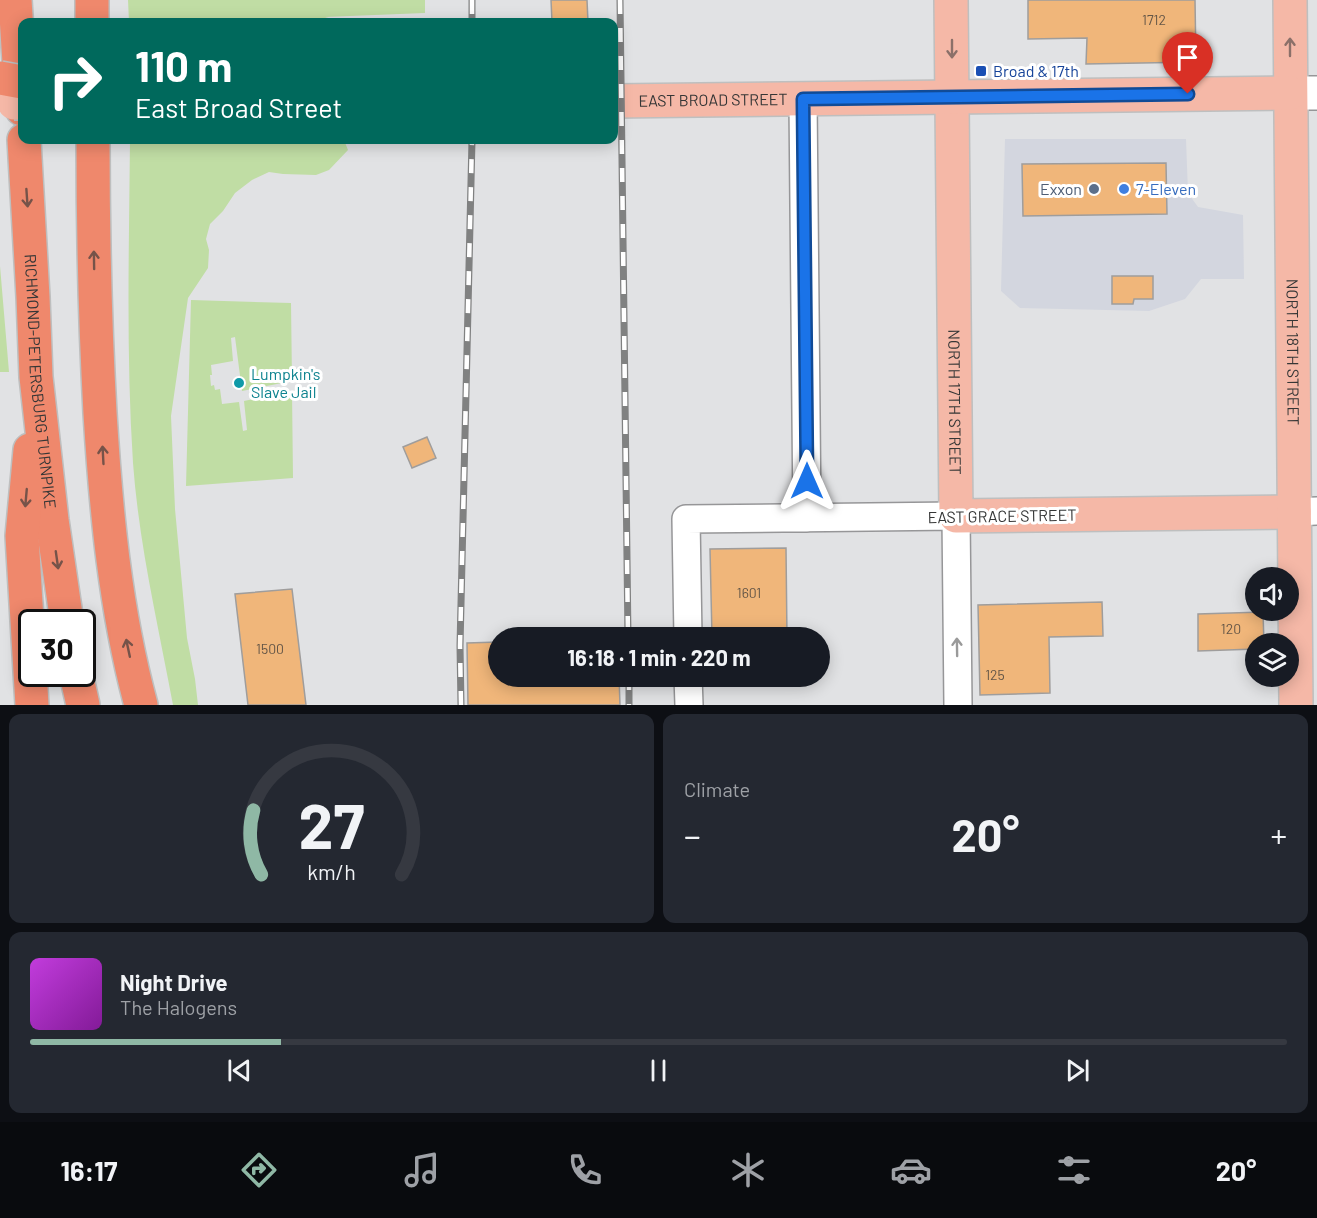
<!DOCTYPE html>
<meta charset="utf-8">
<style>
body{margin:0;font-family:Barlow,sans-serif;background:#242831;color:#f1f3f6;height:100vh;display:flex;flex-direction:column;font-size:22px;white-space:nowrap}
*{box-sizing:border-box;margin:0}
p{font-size:20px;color:#9ea1a6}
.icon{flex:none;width:33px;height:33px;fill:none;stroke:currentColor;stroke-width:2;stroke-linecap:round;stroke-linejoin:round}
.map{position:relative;height:705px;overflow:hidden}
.panel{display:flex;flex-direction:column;gap:9px;padding:9px;background:#0d0f14;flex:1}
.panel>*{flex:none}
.guide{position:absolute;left:18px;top:18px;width:600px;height:126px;border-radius:12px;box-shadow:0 3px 15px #0003;background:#00695c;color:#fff;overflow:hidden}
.controls{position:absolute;left:1245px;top:567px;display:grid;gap:12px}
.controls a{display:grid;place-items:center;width:54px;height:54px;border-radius:50%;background:#171b24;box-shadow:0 3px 15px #0003;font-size:30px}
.speed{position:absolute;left:18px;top:609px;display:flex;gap:12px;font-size:30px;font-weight:700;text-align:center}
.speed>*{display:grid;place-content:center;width:78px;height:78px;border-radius:50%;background:#171b24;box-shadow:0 3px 15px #0003;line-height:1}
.speed .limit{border:3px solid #111;border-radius:9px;background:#fff;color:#111}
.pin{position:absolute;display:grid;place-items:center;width:51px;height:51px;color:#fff;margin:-62px -26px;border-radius:50% 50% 50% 0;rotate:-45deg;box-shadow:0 0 6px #0007}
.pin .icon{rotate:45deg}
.me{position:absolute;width:66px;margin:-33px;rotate:0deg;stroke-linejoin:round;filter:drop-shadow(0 0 4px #0008)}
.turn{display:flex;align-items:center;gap:21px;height:126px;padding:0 18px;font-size:27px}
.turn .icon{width:78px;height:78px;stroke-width:2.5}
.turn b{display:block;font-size:42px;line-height:51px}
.big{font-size:45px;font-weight:700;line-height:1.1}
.panel .tile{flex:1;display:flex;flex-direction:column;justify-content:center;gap:9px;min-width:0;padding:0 21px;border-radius:12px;background:#242831}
.panel .dial{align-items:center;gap:0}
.dial svg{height:156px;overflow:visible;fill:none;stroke:#363941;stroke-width:7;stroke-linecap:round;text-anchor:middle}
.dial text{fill:#f1f3f6;stroke:none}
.song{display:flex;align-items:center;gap:18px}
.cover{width:72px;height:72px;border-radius:9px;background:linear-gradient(135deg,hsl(290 70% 55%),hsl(290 70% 35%))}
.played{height:6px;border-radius:3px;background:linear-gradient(90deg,#8fb8a5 20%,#363941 20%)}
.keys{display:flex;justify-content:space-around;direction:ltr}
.heat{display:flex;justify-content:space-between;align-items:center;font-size:33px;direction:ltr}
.panel .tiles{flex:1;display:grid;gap:9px;grid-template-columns:1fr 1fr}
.tile:last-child{grid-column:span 2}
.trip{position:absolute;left:488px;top:627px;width:342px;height:60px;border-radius:30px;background:#171b24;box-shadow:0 3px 15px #0003;font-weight:700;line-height:60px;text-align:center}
.tab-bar{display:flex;height:96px;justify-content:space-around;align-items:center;background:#090b0e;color:#9ea1a6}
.tab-bar .icon{width:42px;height:42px}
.tab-bar .selected{color:#8fb8a5}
.tab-bar b{font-size:27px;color:#f1f3f6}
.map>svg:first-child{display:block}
.built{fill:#d3d6df}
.green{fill:#c0dda4}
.building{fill:#f0b67a;stroke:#9f9d9c;stroke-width:1.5}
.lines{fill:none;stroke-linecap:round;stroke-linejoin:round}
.street-casing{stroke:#969698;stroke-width:30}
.secondary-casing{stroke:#969698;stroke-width:36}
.primary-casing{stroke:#bebfbf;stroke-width:36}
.highway-casing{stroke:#bebfbf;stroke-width:36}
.street{stroke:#fff;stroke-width:27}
.secondary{stroke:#fff;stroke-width:33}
.primary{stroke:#f5b8a7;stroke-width:33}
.highway{stroke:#ef886c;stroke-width:33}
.rail-casing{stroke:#808181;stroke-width:7}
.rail{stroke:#fff;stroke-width:4.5;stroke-dasharray:14;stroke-linecap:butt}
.primary-bridge-casing{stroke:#bebfbf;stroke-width:36;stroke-linecap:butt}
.highway-bridge-casing{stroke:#bebfbf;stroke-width:36;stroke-linecap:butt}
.primary-bridge{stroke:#f5b8a7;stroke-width:33}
.highway-bridge{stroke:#ef886c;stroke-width:33}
.oneway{stroke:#8b7069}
.oneway2{stroke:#765349}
.oneway3{stroke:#9a9a9a}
.route-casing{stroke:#114b97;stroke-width:15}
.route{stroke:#1a73e8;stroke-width:10}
.transit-dot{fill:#1a4fb4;stroke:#fff;stroke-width:2}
.service-dot{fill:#5c6f8a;stroke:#fff;stroke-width:2}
.shop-dot{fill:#3f7fe0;stroke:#fff;stroke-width:2}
.culture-dot{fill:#0f9aa8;stroke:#fff;stroke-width:2}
.labels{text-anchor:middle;stroke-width:6;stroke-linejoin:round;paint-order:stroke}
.number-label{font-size:14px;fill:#645647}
.transit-label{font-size:16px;fill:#164399;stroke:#fff;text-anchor:start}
.street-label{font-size:16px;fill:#353636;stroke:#fff}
.service-label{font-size:16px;fill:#4e5e75;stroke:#fff;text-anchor:end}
.shop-label{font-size:16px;fill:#366cbe;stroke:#fff;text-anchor:start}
.culture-label{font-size:16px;fill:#0d838f;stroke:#fff;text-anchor:start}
</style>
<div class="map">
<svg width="1317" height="705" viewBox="0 0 1317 705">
<rect width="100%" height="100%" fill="#e1e2e4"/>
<!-- built -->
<path class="built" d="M1005 139H1186L1188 193 1198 207 1243 215 1244 279H1201L1185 299 1149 311 1020 308 1001 291Z"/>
<!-- green -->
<path class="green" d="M128 0H425V13L325 17 343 22H129Z
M130 140H344L348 150 329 170 316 175 283 174 269 172 252 180 235 193 223 211 210 224 206 239 209 250 208 268 188 298 171 416 175 509 187 638 195 679 198 705H173C158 624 139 545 133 463 126 355 129 247 130 140Z
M0 266 9 372H0Z
M191 300 291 303 292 381 242 391 235 337 231 338 233 361 211 365 212 375H210L211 386 214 385 215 390 220 389 222 404 239 402 243 431 247 430 244 401 292 391 293 478 186 486Z"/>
<!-- building -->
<path class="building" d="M551 0H587L588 22H552Z
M1028 0H1195L1196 62 1086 64 1087 38 1028 39Z
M1166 163 1167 214 1023 216 1022 164Z
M1112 276H1153V299H1134L1133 304H1112Z
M427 437 436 458 412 468 403 447Z
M786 548 787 638H712L710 549Z
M292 589 306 705H248L235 594Z
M1102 602 1103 636 1049 637 1050 693 980 695 978 605Z
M1263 612 1264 644H1256V649L1198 651V614Z
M498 642V676H619L620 705H468L467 643Z"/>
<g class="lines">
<defs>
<path id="street" d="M803 100 807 518
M1294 512 1317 511
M688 638 686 519 956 516 958 705
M688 676 689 705"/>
<path id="secondary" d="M1290 93H1317"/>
<g id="primary">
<path id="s1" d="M951 0 956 516 1294 512"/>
<path id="s2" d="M1290 0 1296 705"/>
<path id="s3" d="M614 101 1290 93"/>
</g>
<g id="highway">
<path d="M15 0 22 109"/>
<path d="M92 0V22"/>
<path id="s4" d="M24 140 33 297 36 377 52 520 67 622"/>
<path d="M93 140C93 231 95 322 100 413 106 511 115 609 141 705"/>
<path d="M30 450 22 536 32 705"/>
<path d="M76 674 83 705"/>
</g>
</defs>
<!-- street casing -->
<use href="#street" class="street-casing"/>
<!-- secondary casing -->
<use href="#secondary" class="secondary-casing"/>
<!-- primary casing -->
<use href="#primary" class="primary-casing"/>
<!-- highway casing -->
<use href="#highway" class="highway-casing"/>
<!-- street -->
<use href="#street" class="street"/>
<!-- secondary -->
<use href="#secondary" class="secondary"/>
<!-- primary -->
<use href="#primary" class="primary"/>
<!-- highway -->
<use href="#highway" class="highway"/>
<defs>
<path id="rail" d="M472 0V22
M620 0 628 638
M629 676V705
M461 705 460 646 472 140"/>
</defs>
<!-- rail casing -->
<use href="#rail" class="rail-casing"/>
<!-- rail -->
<use href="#rail" class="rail"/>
<defs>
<path id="primary-bridge" d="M14 103H22"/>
<path id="highway-bridge" d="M0 78 22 82"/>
</defs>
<!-- primary-bridge casing -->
<use href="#primary-bridge" class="primary-bridge-casing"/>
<!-- highway-bridge casing -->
<use href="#highway-bridge" class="highway-bridge-casing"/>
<!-- primary-bridge -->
<use href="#primary-bridge" class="primary-bridge"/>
<!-- highway-bridge -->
<use href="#highway-bridge" class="highway-bridge"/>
</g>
<!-- one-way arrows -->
<defs><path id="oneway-shaft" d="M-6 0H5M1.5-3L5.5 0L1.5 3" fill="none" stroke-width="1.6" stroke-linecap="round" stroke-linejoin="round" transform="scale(1.5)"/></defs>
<g class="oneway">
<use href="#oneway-shaft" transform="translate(1290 47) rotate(-90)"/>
<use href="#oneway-shaft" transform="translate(952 49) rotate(90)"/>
</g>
<g class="oneway2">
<use href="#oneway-shaft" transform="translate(27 198) rotate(86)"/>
<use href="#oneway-shaft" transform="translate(94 260) rotate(-91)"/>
<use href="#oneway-shaft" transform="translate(103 455) rotate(-93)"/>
<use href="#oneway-shaft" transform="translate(26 498) rotate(95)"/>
<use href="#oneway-shaft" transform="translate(57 560) rotate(82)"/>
<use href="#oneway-shaft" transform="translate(128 648) rotate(-102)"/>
</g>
<use class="oneway3" href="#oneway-shaft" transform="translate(957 647) rotate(-91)"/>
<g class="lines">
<defs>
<path id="route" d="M807 481 803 99 1188 94"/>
</defs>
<!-- route casing -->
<use href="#route" class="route-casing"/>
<!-- route -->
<use href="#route" class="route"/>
</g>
<!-- markers -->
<rect class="transit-dot" x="975" y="65" width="12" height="12" rx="3"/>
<circle class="service-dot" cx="1094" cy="189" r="6"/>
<circle class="shop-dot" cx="1124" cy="189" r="6"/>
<circle class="culture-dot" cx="239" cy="383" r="6"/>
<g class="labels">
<!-- number labels -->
<g class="number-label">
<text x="1154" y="25">1712</text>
<text x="749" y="598">1601</text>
<text x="1231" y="634">120</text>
<text x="270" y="654">1500</text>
<text x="995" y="680">125</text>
</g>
<!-- transit labels -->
<g class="transit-label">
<text x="993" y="77">Broad &amp; 17th</text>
</g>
<!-- street labels -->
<g class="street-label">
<text dy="6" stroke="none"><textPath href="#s3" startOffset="99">EAST BROAD STREET</textPath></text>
<text dy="6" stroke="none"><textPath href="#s2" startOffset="352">NORTH 18TH STREET</textPath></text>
<text dy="6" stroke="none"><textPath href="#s4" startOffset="242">RICHMOND-PETERSBURG TURNPIKE</textPath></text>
<text dy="6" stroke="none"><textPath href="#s1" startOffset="402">NORTH 17TH STREET</textPath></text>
<text transform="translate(1002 516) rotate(-1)" y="6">EAST GRACE STREET</text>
</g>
<!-- service labels -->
<g class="service-label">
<text x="1082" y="195">Exxon</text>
</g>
<!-- shop labels -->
<g class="shop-label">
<text x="1136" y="195">7-Eleven</text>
</g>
<!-- culture labels -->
<g class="culture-label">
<text x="251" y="380">Lumpkin's<tspan x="251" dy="18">Slave Jail</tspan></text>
</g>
</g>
</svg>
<div class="controls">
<a><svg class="icon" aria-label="sound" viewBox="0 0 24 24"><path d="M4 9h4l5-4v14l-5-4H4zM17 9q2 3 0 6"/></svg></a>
<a><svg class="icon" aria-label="layers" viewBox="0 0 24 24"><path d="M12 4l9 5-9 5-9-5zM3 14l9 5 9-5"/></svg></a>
</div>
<div class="speed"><div class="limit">30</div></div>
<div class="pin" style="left:1188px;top:94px;background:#d93025"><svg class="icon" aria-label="arrive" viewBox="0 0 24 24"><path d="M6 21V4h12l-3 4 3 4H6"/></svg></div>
<svg class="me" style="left:807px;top:481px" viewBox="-20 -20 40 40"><path d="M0-17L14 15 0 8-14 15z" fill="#1a73e8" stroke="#fff" stroke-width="4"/></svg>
<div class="trip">16:18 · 1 min · 220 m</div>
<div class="guide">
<div class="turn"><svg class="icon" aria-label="right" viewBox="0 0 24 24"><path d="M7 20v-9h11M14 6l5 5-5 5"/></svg><div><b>110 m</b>East Broad Street</div></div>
</div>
</div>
<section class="panel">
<div class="tiles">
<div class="tile dial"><svg viewBox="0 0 100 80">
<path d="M14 69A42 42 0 1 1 86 69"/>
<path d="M14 69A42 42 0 0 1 10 36" stroke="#8fb8a5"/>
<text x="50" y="56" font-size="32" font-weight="700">27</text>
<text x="50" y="72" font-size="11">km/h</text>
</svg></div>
<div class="tile"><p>Climate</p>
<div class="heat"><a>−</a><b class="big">20°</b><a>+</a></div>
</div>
<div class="tile">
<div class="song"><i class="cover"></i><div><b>Night Drive</b><p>The Halogens</p></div></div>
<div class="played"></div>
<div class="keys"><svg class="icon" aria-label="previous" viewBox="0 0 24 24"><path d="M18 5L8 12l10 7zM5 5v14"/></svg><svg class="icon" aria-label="pause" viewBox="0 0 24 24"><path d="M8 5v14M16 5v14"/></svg><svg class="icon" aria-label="next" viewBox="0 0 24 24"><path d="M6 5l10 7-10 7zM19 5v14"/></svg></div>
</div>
</div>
</section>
<nav class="tab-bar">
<b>16:17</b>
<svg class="icon selected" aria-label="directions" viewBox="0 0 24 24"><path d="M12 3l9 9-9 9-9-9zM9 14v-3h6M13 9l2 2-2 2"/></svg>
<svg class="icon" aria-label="music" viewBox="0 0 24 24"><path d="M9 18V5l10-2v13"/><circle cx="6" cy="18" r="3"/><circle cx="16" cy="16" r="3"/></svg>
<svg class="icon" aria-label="phone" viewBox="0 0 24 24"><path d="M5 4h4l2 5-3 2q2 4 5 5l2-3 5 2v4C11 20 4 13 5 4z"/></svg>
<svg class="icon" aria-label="climate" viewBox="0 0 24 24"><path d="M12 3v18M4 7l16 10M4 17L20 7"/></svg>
<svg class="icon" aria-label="car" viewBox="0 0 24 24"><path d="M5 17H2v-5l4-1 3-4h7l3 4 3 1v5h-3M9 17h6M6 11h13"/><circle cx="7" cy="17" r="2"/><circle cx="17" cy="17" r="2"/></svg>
<svg class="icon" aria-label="filters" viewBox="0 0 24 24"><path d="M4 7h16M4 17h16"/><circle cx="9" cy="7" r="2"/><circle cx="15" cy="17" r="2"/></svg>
<b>20°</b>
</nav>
